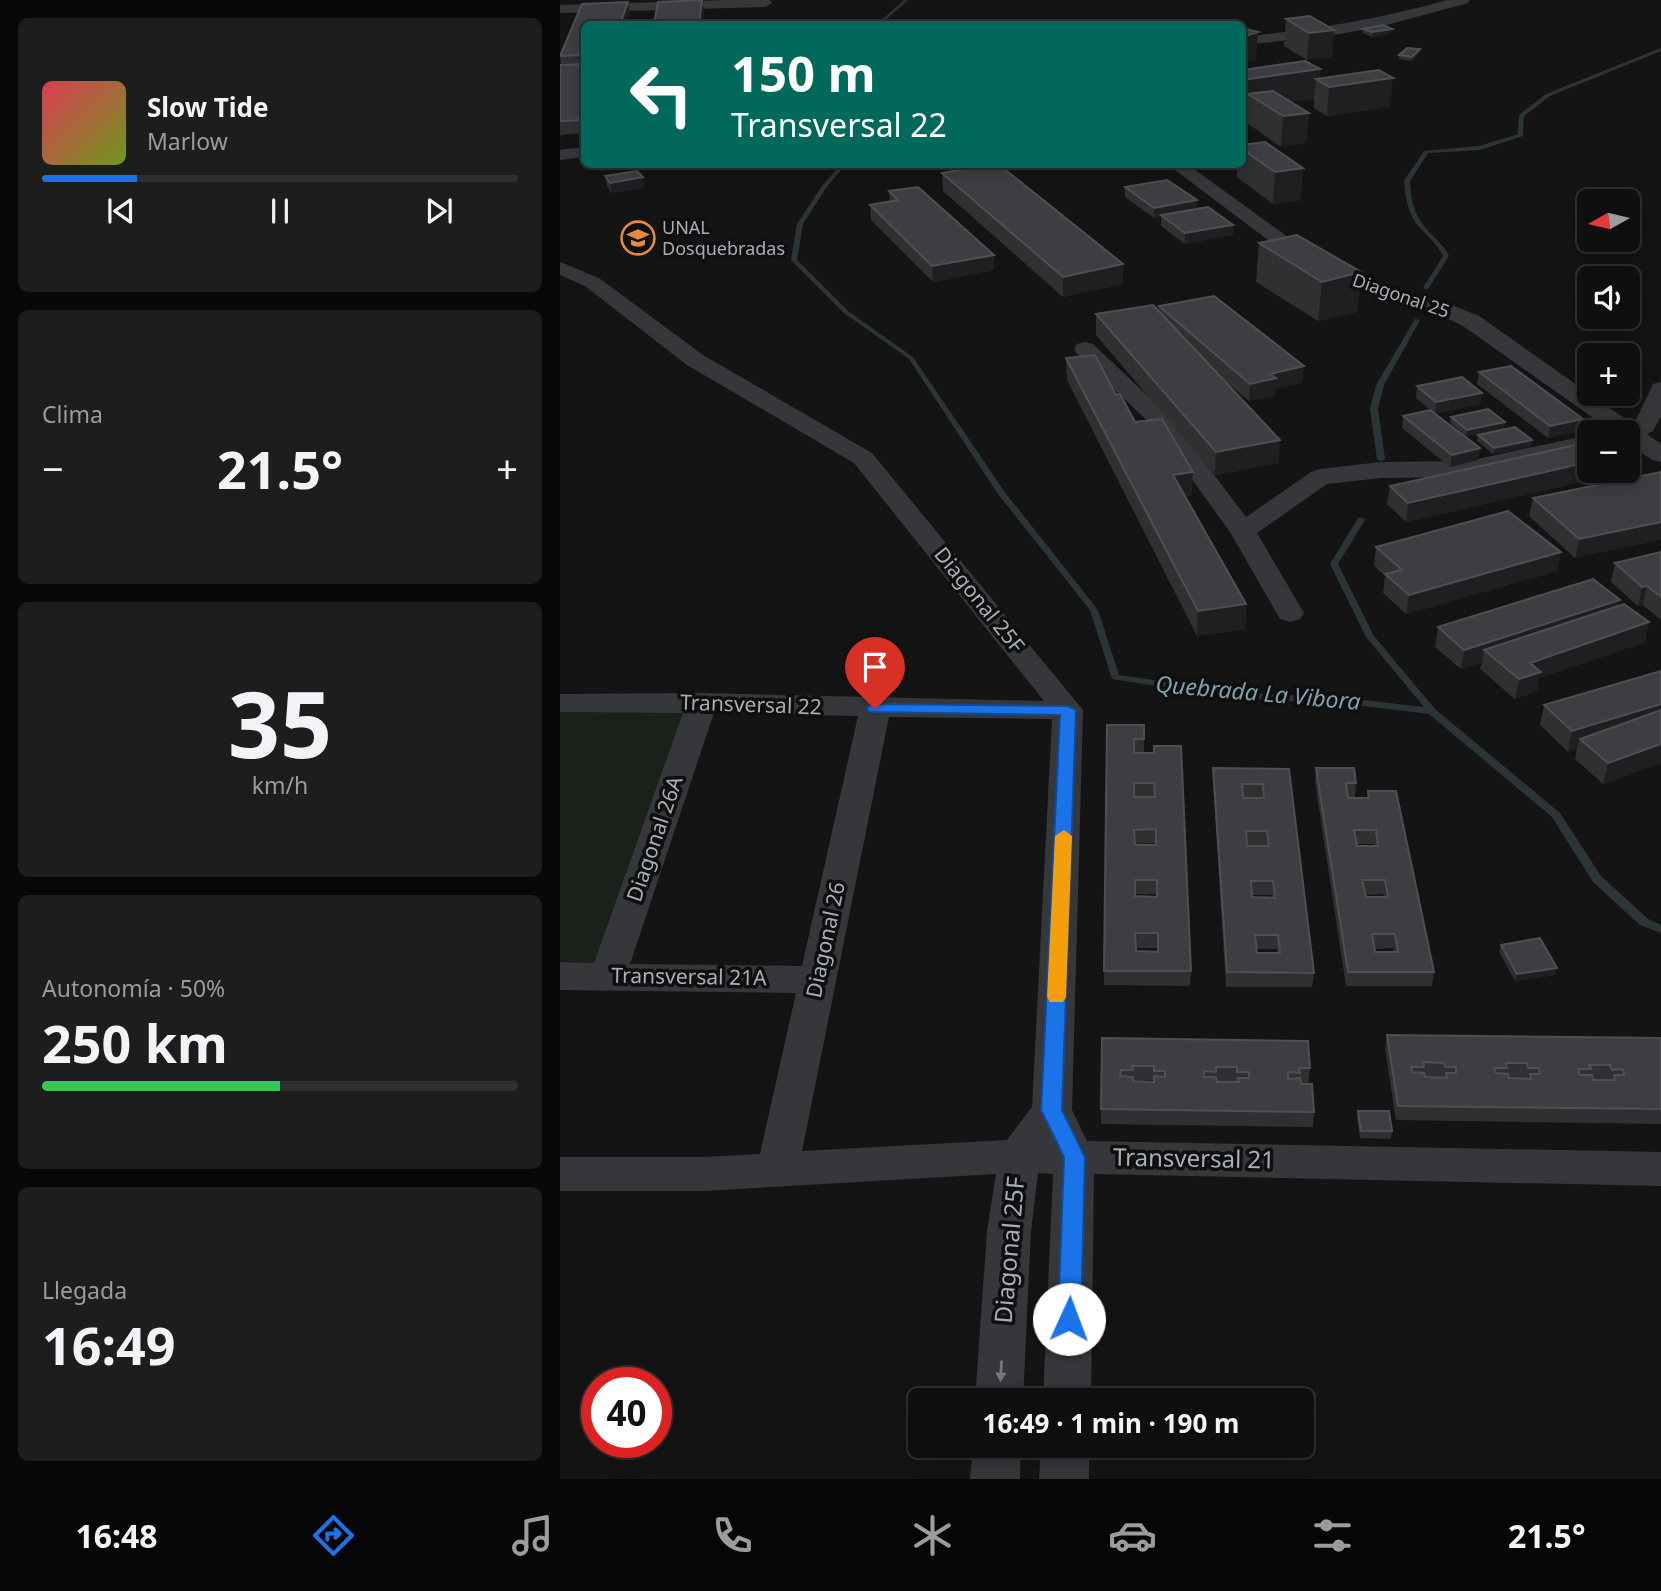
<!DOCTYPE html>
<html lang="es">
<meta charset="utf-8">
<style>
body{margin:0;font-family:"Noto Sans",sans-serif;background:#1d1d1e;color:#f1f3f6;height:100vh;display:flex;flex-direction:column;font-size:26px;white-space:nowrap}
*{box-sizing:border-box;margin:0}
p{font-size:23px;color:#9b9c9f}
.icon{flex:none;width:38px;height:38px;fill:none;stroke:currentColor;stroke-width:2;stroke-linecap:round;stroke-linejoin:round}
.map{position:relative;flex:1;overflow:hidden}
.details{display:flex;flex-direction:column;gap:18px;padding:18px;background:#080809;width:560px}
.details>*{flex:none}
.banner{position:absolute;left:21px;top:21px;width:665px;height:147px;border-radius:10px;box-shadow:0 4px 18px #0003,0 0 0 2px #2f2f30;background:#00695c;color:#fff;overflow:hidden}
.needle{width:46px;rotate:262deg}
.tools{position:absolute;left:1017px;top:189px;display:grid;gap:14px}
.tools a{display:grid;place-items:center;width:63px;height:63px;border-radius:10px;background:#0f0f10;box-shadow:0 4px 18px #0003,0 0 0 2px #2f2f30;font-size:35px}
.speed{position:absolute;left:21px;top:1367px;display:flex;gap:14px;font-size:35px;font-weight:700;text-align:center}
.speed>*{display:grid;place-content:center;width:91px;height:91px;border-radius:50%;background:#0f0f10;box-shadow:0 4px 18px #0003,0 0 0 2px #2f2f30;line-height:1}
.speed .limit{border:10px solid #d22;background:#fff;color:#111}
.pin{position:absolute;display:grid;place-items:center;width:60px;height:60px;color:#fff;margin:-72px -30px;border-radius:50% 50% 50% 0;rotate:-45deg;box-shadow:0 0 7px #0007}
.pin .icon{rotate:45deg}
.me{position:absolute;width:77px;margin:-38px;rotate:2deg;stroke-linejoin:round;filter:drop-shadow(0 0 5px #0008)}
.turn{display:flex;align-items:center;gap:24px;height:147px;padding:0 35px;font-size:32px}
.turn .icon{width:91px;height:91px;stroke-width:2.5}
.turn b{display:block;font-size:49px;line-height:60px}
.big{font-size:52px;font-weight:700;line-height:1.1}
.details .tile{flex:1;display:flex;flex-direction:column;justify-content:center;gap:10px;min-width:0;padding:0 24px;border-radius:10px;background:#1d1d1e}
.details .dial{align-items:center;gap:0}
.dial b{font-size:91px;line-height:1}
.song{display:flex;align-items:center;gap:21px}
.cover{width:84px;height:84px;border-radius:10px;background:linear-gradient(135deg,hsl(350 70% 55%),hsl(80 70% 35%))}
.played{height:7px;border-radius:4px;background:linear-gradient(90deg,#1a73e8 20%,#2f2f30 20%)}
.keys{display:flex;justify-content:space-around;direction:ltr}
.heat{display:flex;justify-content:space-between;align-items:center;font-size:38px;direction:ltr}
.charge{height:10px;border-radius:5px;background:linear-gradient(90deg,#34c759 50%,#2f2f30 0)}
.trip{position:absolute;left:348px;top:1388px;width:406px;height:70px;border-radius:10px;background:#0f0f10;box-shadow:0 4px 18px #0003,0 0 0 2px #2f2f30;font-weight:700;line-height:70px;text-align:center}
.dock{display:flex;height:112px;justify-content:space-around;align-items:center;background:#060606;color:#9b9c9f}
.dock .icon{width:49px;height:49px}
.dock .current{color:#1a73e8}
.dock b{font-size:32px;color:#f1f3f6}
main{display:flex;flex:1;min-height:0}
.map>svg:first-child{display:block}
.green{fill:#1b201b}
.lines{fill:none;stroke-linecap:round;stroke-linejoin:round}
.stream{fill:#2b3538;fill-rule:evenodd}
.minor{fill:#35373a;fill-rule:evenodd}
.wall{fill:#303033;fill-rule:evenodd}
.shaded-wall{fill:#1f1f21}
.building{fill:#3d3e41;stroke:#4d5053;stroke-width:2;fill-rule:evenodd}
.oneway{fill:#74787e}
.route{fill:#1a73e8;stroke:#114b97;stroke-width:2}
.slow{fill:#f59e0b}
.labels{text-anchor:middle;stroke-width:7;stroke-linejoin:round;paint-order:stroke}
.far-poi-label{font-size:18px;fill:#a7aeb5;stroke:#0f0f10;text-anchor:start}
.far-street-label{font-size:18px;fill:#a7aeb5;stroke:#0f0f10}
.street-label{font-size:21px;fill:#a7aeb5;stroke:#0f0f10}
.water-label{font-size:23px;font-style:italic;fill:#81a1ad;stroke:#0f0f10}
.near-street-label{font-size:24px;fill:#a7aeb5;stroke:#0f0f10}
</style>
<main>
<section class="details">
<div class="tile">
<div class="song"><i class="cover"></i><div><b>Slow Tide</b><p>Marlow</p></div></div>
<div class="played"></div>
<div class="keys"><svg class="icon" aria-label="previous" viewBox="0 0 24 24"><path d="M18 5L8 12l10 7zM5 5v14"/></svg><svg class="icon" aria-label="pause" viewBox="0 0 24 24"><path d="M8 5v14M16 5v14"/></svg><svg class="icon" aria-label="next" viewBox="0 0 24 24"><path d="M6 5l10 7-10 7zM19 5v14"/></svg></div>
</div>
<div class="tile"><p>Clima</p>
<div class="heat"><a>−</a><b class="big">21.5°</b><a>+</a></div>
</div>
<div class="tile dial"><b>35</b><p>km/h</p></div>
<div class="tile"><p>Autonomía · 50%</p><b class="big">250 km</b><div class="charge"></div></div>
<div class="tile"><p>Llegada</p><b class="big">16:49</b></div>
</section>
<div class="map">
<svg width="1101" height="1479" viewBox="0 0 1101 1479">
<rect width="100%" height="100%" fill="#141415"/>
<!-- green -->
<path class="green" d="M142 702 48 975 0 976V703Z"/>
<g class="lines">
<!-- stream -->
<path class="stream" d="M344 0H348L321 24H317Z
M1101 48V51L990 96 964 116 963 136 920 150 868 153 850 181C851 194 852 209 860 220 868 234 882 241 889 256L868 289H864L863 288 883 256C878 245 869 238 861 229 848 216 846 199 844 181L864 151 919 146 958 134 959 115 986 94Z
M281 164H286L266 188 243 224 237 260 288 311 353 357 444 491 538 610 559 675 674 692 786 698 864 707 806 637 770 564 798 518H804L805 520 778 564 814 636 875 709 1000 813 1041 876 1088 919 1101 925V933L1080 925 1033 882 992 817 869 714 786 704 674 698 552 679 530 610 438 494 349 359 284 313 231 260 237 224 262 186Z
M855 319 860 320 824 385 818 409 825 459 821 461 817 459 810 409 816 385Z"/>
<!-- minor -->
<path class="minor" d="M166 0H210L212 3 205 7 0 13V5Z
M887 0H910L908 3 823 26 769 36 682 45V37C756 29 816 20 887 0Z
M24 147V157L0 160V150Z
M607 164H627L750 253 792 272 844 291 882 301 919 316 1071 423 1075 422 1093 384 1101 382V416L1093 431 1087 434 1101 444V462L1092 460 1068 443V432H1053L903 326 868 309 830 299 778 280 736 261Z
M0 262 39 278 143 355 312 453 523 710 512 1110 527 1141 1101 1152V1186L534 1174 531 1400H483L493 1174 478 1173 471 1231 463 1400H415L427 1231 436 1174 143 1191H0V1157H143L200 1154 236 993 0 990V962L34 963 123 713 0 712V694L142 693 484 701 294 463 127 365 25 286 0 275ZM154 713 298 716 242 966 70 964ZM329 717 492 719 472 1107 447 1140 242 1151Z
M525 342 533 344 611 418 686 517 751 472 760 469 821 462 908 461 1029 435V449L908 477 821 478 767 484 697 533 744 613 740 619 730 622 720 619 670 532 595 428 517 354 514 349 517 344Z
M413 1446H461L460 1479H410Z
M481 1446H529V1479H479Z"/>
</g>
<!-- wall -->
<path class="wall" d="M68 2 70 14 67 24H24V133L1 135 0 138V65H1L0 54 22 4Z
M726 19 774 30 772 57 747 60 724 46Z
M803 29 831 33 812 37 803 33Z
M859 54 852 61 839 59V55Z
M760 69V79L830 107 767 116 754 108V98L731 102 749 113 746 143 721 147 687 123 688 108 682 109V70Z
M705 142 741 200 713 204 677 177V164H682V145Z
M382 173 563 264V284L503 297 383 191Z
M45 176 85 187 52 193 47 186Z
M565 187 637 200V209L673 235 625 244 601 226V217L594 218 565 197Z
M329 191 434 270 373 282 311 220 310 205 330 201Z
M699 243 801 272 797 312 758 321 696 282Z
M599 306 744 366 742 383 715 389V396L689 401 658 375 719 463 655 475 536 335V314L598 311Z
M506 358 556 395 575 422 632 495 625 496 686 604 685 629 637 636 507 380Z
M919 372 1021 431 988 438 917 384Z
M857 386 922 393 920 404 875 414 918 460 890 467 842 428 843 416 873 412 856 398Z
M891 417 945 422 944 429 906 436 890 423Z
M918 435 972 440 971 447 933 454 917 441Z
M1101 472 1015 558 969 516 973 498Z
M1055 474 846 522 827 504 830 486Z
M816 547 1001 552 997 571 846 614 823 593 825 576 814 566Z
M1101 552V620L1083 605 1078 606 1051 582 1055 563Z
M1059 605 1085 642 979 678 977 691 955 699 920 669 922 663 901 669 875 647 878 627Z
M1101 671V763L1043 784 1015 759 1017 748 1008 752 980 725 984 705Z
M547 725H584V753H594L631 971 630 986 544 985ZM596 843V845H575V844ZM575 894H597V897L575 896ZM576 948H598V952L576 951Z
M653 768 729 769 754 973 752 987H666L653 782ZM687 845H706V846H687ZM692 895H712V898L692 897ZM696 949H717V953H697Z
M756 768 796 783 795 797 788 798H807L808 791 874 972 872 986H786L755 782ZM797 844H814V846H797ZM823 894 824 897H806L805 895ZM833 948 834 952H815V949Z
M941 945 995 975 955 981 939 952Z
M827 1035 1101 1038V1124L836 1120 825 1049Z
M542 1038 750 1068 748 1083H741L754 1112 753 1127 541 1124ZM573 1080H593V1082L573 1081Z
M798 1111 832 1131 831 1139 800 1138 797 1118Z"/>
<!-- shaded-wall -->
<path class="shaded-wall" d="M142 0 144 12 143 24H139Z
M68 2 70 14 67 24H60Z
M832 29 831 33 812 37V32Z
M774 30 772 57 747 60 749 33Z
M698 32 696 60 682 64V37Z
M860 49 859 54 852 61V57Z
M760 69 759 81 756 79 754 98 706 106 688 94V108L682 109V80Z
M833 78 830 107 767 116 769 87Z
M749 113 746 143 721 147 723 116Z
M743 168 741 200 713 204 715 172Z
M83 177 85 187 52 193 50 183Z
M637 200V210L601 215V217L594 218V208Z
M673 225V235L625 244V233Z
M434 255V270L373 282 372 266Z
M563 264V284L503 297V277Z
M801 272 797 312 758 321 762 282Z
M744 366 742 383 715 389V396L689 401 690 384 710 374Z
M922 393 920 404 875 414 876 402Z
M1023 419 1021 431 988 438 990 426Z
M945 422 944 429 906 436 907 430Z
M720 440 719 463 655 475 656 452Z
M972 440 971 447 933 454 934 448Z
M920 448 918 460 890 467 892 455Z
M1029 462V471H1056L1055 474 846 522 848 503Z
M633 472 632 495 613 498V475Z
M1101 522V540L1015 558 1019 539Z
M1001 552 997 571 846 614 849 595Z
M1087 586 1083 605 1078 606 1082 587Z
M1060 600 1056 619 924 650 922 663 901 669 904 650Z
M686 604 685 629 637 636 638 611Z
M1089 622 1085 642 979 678 977 691 955 699 959 679 970 663Z
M1101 704V723L1020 739 1017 748 1008 752 1012 731Z
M1101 744V763L1043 784 1048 763Z
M997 968 995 975 955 981 957 974Z"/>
<!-- building -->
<path class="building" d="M142 0 139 24H94L98 2Z
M68 2 60 24H24V55L0 56 22 4Z
M750 16 774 30 749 33 726 19Z
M823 25 832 29 812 32 803 29Z
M682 28 698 32 682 37Z
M847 48 860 49 852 57 839 55Z
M745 61 760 69 682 80V70Z
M24 64V120L0 121V65Z
M819 70 833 78 769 87 756 79Z
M713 91 749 113 723 116 688 94Z
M705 142 743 168 715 172 682 149V145Z
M431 164H438L563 264 503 277 382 173Z
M77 171 83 177 50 183 45 176Z
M607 180 637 200 594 208 565 187Z
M358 187 434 255 372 266 310 205 338 200 329 191Z
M648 207 673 225 625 233 601 215Z
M737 235 801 272 762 282 699 243Z
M654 296 744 366 710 374 716 378 690 384 599 306Z
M593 305 720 440 656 452 536 314Z
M535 355 556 395 560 394 575 422 602 419 633 472 613 475 686 604 638 611 506 358Z
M951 366 1023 419 990 426 919 372Z
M902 377 922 393 876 402 857 386Z
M928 409 945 422 907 430 891 417Z
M870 410 920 448 892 455 843 416Z
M955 427 972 440 934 448 918 435Z
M1029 442V462L848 503 830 486Z
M1101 472V522L1019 539 973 498Z
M948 511 1001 552 849 595 825 574 842 570 816 547Z
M1101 552V597L1087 586 1082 587 1055 563Z
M1033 579 1060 600 904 650 878 627Z
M1064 604 1089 622 970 663 981 672 959 679 924 650Z
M1101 671V704L1012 731 984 705Z
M1101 710V744L1048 763 1020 739Z
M547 725H584V739H574V753H594V746H621L631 971H544ZM574 783H594L595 797H574ZM596 829V845H575L574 830ZM575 880H597V897L575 896ZM575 933H598V952L576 951Z
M653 768 729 769 754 973 667 972ZM682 784H703L704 798H683ZM686 831H707L709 846H687ZM691 881H713L715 898 692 897ZM695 935H718L720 953H697Z
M756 768H794L796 783H786L788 798H809L808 791H836L874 972H788ZM794 830H816L818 846H797ZM802 880H825L828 897H806ZM812 934H835L838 952H815Z
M980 938 997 968 957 974 941 945Z
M827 1035 1101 1038V1109L838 1106ZM863 1062 884 1063 885 1067H896V1073H886L887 1078 865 1077 864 1073 852 1072 851 1067H864ZM946 1063H967L968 1068H979L980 1074H970L971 1079 949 1078 948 1074 936 1073 934 1068H947ZM1029 1065H1050L1052 1070 1063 1069 1064 1075H1054L1055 1080H1033L1032 1075H1020L1018 1069H1031Z
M542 1038 748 1041 750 1068H739L740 1073 728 1072V1079L740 1078 741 1084H752L754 1112 541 1109ZM572 1066H594V1071H605V1077L594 1076V1082L573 1081V1077L560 1076 561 1070H573ZM656 1067H677V1072H689V1078H678L679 1082H657L656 1077H644V1071L656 1072Z
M798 1111H829L832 1131H801Z"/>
<!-- one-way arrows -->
<defs><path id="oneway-solid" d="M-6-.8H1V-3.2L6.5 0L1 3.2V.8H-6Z" transform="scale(1.75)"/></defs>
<use class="oneway" href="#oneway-solid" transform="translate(441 1371) rotate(93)"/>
<!-- route -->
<path class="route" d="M315 704 508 706 516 710 502 1110 525 1157 521 1319 517 1326 509 1329 501 1326 498 1319 504 1157 481 1110 500 715 309 712 307 709 309 705Z"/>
<!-- slow -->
<path class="slow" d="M504 830 512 836 506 997 503 1002H490L487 997 495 836Z"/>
<!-- icons -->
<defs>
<symbol id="university-ring" viewBox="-11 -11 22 22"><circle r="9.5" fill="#0f0f10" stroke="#e28c40" stroke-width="1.5"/><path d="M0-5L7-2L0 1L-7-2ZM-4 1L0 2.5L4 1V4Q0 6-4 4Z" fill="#e28c40"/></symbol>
</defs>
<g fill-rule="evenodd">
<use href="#university-ring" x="59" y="219" width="38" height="38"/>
</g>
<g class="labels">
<!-- far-poi labels -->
<g class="far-poi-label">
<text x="102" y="234">UNAL<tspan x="102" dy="21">Dosquebradas</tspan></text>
</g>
<!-- far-street labels -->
<g class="far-street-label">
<text transform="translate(841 296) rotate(19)" y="6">Diagonal 25</text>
</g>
<!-- street labels -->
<g class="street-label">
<text transform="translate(419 600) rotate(51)" y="7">Diagonal 25F</text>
<text transform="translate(191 705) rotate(2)" y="7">Transversal 22</text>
<text transform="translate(95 839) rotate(-71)" y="7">Diagonal 26A</text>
<text transform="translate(266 940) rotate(-78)" y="7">Diagonal 26</text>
<text transform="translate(129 977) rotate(1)" y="7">Transversal 21A</text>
</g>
<!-- water labels -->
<g class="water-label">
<text transform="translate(698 693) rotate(5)" y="8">Quebrada La Vibora</text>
</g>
<!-- near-street labels -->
<g class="near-street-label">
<text transform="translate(634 1159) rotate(1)" y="8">Transversal 21</text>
<text transform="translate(450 1250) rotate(-85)" y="8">Diagonal 25F</text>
</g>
</g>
</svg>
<div class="tools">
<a><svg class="needle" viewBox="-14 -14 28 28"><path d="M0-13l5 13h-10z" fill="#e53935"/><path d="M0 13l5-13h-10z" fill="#9b9c9f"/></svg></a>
<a><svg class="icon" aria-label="sound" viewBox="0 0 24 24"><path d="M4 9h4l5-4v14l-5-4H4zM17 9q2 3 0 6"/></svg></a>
<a>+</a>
<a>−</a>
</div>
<div class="speed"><div class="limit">40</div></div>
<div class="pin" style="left:315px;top:709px;background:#d93025"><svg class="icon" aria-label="arrive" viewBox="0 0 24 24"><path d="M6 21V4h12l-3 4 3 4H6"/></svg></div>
<svg class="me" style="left:509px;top:1319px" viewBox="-20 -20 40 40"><circle r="19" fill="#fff"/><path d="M0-13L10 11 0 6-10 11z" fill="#1a73e8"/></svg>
<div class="trip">16:49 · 1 min · 190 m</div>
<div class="banner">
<div class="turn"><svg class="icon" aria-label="left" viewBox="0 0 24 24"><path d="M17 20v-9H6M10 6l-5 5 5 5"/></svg><div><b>150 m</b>Transversal 22</div></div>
</div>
</div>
</main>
<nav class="dock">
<b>16:48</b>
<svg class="icon current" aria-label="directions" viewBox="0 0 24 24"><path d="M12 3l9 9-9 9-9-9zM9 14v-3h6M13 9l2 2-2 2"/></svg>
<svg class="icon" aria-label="music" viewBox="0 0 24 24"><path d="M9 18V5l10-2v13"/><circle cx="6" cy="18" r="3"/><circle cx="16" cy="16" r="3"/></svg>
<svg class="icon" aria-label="phone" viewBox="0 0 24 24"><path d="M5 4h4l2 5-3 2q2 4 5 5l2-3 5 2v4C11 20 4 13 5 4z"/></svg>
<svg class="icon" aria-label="climate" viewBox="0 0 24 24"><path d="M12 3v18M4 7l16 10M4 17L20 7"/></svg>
<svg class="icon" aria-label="car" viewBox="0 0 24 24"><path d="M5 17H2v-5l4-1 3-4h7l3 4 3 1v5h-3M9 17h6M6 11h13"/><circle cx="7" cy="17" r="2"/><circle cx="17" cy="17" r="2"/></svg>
<svg class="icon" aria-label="filters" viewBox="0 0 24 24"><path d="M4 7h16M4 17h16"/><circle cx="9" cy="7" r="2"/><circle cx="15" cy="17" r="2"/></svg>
<b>21.5°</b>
</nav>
